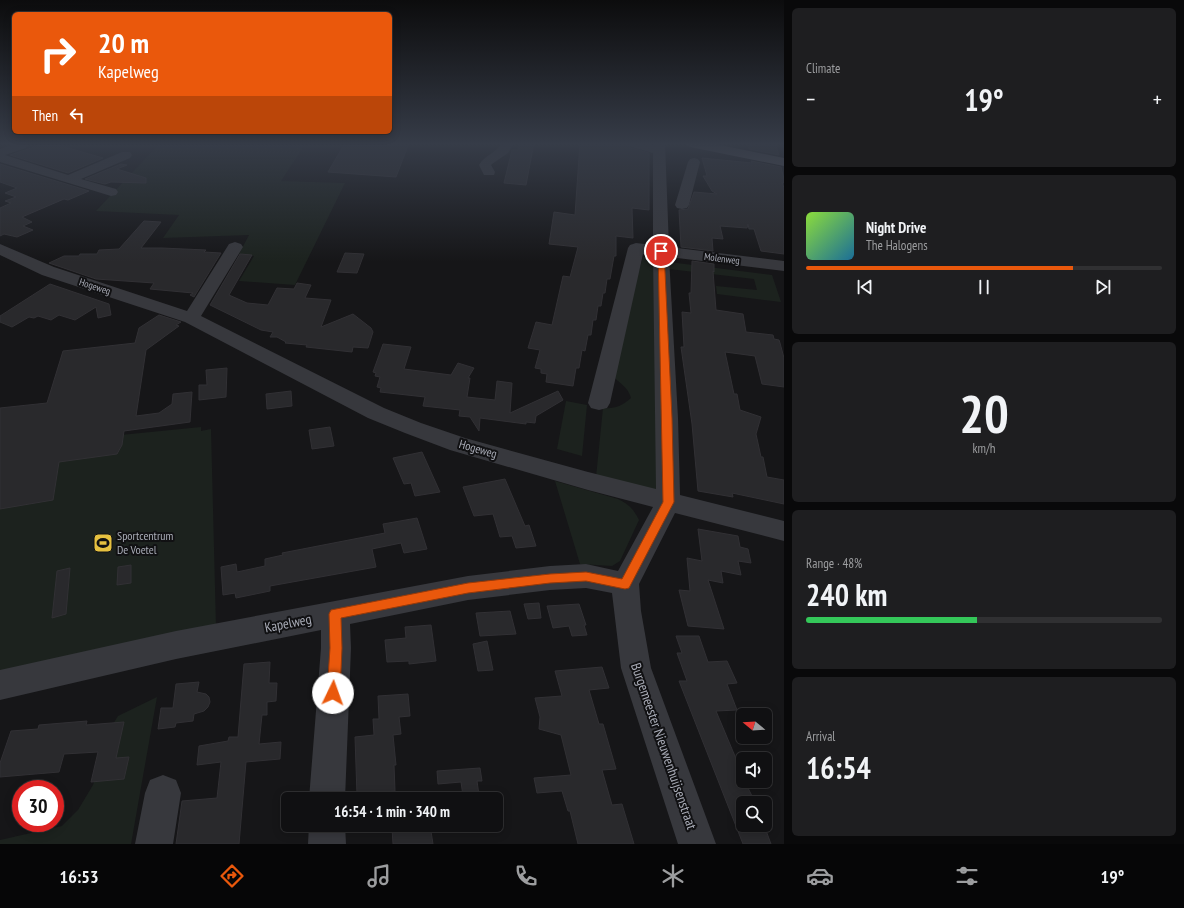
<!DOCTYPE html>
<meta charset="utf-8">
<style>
body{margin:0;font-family:"PT Sans Narrow",sans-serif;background:#1e1e20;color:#f1f3f6;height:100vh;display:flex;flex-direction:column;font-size:15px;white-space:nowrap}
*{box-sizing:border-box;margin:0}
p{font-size:13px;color:#9c9d9f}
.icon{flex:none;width:22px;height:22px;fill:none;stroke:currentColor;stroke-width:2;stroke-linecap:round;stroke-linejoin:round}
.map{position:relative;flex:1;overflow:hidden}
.side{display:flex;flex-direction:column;gap:8px;padding:8px;background:#09090a;width:400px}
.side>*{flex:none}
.banner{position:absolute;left:12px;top:12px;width:380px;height:122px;border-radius:6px;box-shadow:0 2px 10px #0003,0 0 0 1px #303032;background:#ea580c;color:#fff;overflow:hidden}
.needle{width:26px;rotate:288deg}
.buttons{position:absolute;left:736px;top:708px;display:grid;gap:8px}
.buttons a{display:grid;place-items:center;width:36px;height:36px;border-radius:6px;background:#101012;box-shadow:0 2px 10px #0003,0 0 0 1px #303032;font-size:20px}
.speed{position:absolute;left:12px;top:780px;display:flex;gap:8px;font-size:20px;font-weight:700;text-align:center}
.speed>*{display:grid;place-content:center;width:52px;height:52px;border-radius:50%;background:#101012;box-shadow:0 2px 10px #0003,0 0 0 1px #303032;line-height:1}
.speed .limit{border:6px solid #d22;background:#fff;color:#111}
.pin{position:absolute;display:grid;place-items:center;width:34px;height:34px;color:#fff;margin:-17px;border:2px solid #fff;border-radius:50%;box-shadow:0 1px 4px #0007}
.me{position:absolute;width:44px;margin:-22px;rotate:3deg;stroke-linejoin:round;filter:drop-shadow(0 0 3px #0008)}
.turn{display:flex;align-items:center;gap:14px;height:84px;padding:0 20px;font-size:18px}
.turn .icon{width:52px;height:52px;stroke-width:2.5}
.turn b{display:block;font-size:28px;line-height:34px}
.then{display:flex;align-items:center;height:38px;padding:0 20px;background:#0003;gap:8px;font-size:15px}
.big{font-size:30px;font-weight:700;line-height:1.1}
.side .widget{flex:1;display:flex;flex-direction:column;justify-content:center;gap:6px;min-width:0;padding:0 14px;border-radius:6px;background:#1e1e20}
.side .dial{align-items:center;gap:0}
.dial b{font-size:52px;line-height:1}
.song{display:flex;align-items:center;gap:12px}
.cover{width:48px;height:48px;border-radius:6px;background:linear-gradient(135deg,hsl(90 70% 55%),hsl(200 70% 35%))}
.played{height:4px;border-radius:2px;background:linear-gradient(90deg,#ea580c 75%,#303032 75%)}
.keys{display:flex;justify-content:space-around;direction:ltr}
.heat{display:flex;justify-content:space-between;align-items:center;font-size:22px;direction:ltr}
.charge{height:6px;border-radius:3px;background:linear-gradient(90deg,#34c759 48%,#303032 0)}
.trip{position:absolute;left:281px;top:792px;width:222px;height:40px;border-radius:6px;background:#101012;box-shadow:0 2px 10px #0003,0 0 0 1px #303032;font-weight:700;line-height:40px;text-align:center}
.tabs{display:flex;height:64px;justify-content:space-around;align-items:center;background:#060607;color:#9c9d9f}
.tabs .icon{width:28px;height:28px}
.tabs .active{color:#ea580c}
.tabs b{font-size:18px;color:#f1f3f6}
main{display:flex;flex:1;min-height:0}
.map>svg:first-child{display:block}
.green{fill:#1c221e}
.building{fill:#29292c;stroke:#313034}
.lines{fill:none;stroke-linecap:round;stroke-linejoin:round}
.minor{fill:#37383d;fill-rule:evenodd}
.major{fill:#54545b;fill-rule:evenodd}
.route{fill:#ea580c;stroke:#983908}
.labels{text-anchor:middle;stroke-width:4;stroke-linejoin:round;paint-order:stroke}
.far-street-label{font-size:10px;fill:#a9acb7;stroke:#111113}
.street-label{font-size:12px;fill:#a9acb7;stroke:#111113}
.poi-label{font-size:12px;fill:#a9acb7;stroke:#111113;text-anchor:start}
.near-street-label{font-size:14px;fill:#a9acb7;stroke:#111113}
</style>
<main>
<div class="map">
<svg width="784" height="844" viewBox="0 0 784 844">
<rect width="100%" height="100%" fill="#161618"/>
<!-- green -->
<path class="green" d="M160 143H306L281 181 345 183 295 285 239 281 254 256 239 254 249 235 163 238 179 215 96 211Z
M648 255 653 256 662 474 661 485 653 492 596 477 603 408C615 409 622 406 631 398 627 383 613 382 610 369L643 257Z
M669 262 772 275 781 302 717 294 716 286 757 290 754 279 669 269Z
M566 401 587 405 582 456 557 449Z
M201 427V431L211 429 216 627 0 676V447Z
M555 481 618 499C629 504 634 510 639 520L620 561 612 566 580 564Z
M157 697 131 844H0V840L62 826 78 810 93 785 110 729 118 716Z"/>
<!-- building -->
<path class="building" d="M46 143H51L103 158 68 173 10 155Z
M345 143H409L396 177 328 172Z
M519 143H534L526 185 504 183 512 150H518Z
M580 143H625L628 147 649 153V210L632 208 633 238 616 236V256H614L610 279H607L605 293H603L601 306H598L596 320H593L591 335H588L585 351 582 350 579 368H576L573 386 546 382 547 374 541 373V369L535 368 540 350 528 348 536 322 552 325 563 276 570 277 578 247 549 244 554 212 575 215Z
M748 143H775L779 155 749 149Z
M702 158 752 163 751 161 781 167 784 179V183L782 182 784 188V254L761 251 754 229H749L748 224 747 228 720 226 723 239 712 238 713 251 681 247 679 210 688 209 694 192 717 194 712 191 703 176H707Z
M0 164 89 191 68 200 64 199 22 217 32 222 23 226 33 230 17 237 4 234 0 236V208L11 203 5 201 16 197 5 193 17 188 0 182Z
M121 164 127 165 117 169 146 178V183L111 182 105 184 85 179Z
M144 221 161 222 141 248H162L206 250 204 252 221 253 194 297 190 295 193 293 150 289 154 283 96 279 49 263 64 256H79L80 254H97L99 250 119 249Z
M345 253 364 254 357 273 337 272Z
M240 254 252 255 229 295 247 303 268 305 277 288 294 289 297 283 311 285 305 298 331 300 321 327 353 314 371 328 373 332 368 348 353 347 352 352 306 347 307 345 285 343 286 342 277 337H270L273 332 261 330 210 305Z
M692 261 714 264V272L713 271 716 310 743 314 746 332 773 335 774 339 779 340 780 343 784 358V387L762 384 755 356 725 352 734 394H737L740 410 761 417 756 434 761 457H763L767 477 784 480V504L732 493 733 497 698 491 692 424 681 347H684L682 312 691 313 689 293H691Z
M50 284 109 304 111 315 98 318 96 307 75 320 59 315 51 320 38 316 34 318 29 317 12 327 0 322V316Z
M159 315 181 322 176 325 179 326 146 350 136 416 159 413 172 404 173 394 192 392 190 422 124 431 122 445 117 454 59 462 53 500 0 509V408L47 403 63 351 135 343 139 328Z
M383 344 411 347 404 369 451 375 458 363 474 368 468 378H470L467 397 495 400 497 381 512 383 510 413 558 391 563 400 536 416 535 423 526 422V424L480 418 479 431 470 417 459 416 460 410 423 406 425 397 380 392 381 388 377 387 380 377 375 376 376 373 373 372Z
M227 368 226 397 199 400V385H207L206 370Z
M291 391 292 406 267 409 266 394Z
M330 427 334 446 312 449 309 430Z
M422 452 440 492 415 496 411 483 404 484 393 458Z
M505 479 525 526 529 525 536 546 516 548 512 536 500 537 493 514 474 516 463 487Z
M417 518 427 549 404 553 401 543 372 549 376 567 270 586V591L236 598 235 593 223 595 221 567 236 564 237 572 265 566V559L283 555 282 553 385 533 383 524Z
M698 529 738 536 740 547 748 549 751 563 738 561 741 575 721 571 723 583 708 580 724 629 688 626 679 590 690 591 687 558 702 561Z
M131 565V583L117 585 118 567Z
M70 568 66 614 52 618 57 571Z
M539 603 541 618 528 619 524 604Z
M579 604 586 625H584L587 635 572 636 569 626 553 628 547 606Z
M510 611 516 634 480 636 476 613Z
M431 625 436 661 409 664V661L387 662 385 640 406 638 405 627Z
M676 636H699L708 662 727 661 737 683 727 684 737 710 716 711 737 761 743 760V781H765V771L770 782 746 784 753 798 743 799V825H764L771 844H743L679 681H687L677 653H682Z
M487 641 493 670 478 671 473 644Z
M270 662 269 683H277L276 701 267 702V715H262L259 744 281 742 280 759 246 762 239 844H176L182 801 217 798 221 762 197 765 199 746 228 741 229 737H238L244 664Z
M602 667 609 688 589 690 599 724H603L616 769 602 770 612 805 622 804 634 844H578L570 811H568L562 791 537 793 534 778 571 775 561 735 539 729 540 717 535 698 562 696 555 671Z
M199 682 197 692 206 694 209 697 210 702 208 707 204 711 194 714 193 721 176 723 175 727 158 729 161 708H173L176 684Z
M408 694 410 716 399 717 401 734 393 735 396 765H394L395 791 384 792V793L357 795 355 737 374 735 373 719H379L378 696Z
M87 721 86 725 124 722 116 758 129 757 124 779 91 782 98 752 64 754 59 772 0 777V763L11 731 38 729 39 725Z
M480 768 482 781H477L479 795 463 796 461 782 438 784 437 771Z
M422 825H430L433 844H393L392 828Z"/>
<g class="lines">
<!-- minor -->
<path class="minor" d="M10 143H27L28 145 26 148 5 155 68 175 122 152H130L132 155 130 158 81 179 116 189 118 192 116 195 111 196 0 162V149L11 145Z
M502 143H514L508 153 492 164 491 165 495 172 494 175H484L479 165C485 155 496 153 502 143Z
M626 143H647L653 145V143H665L669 247 784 261V271L669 257 678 418 680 495 784 521V541L675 513 639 584 641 611 651 668 716 844H678L621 668 612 593 586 588 550 590 468 600 350 624 351 648 345 799H309L321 648V630L176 659 0 700V670L176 631 468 576 550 566 586 564 618 571 653 507 588 490 450 450 405 433 368 418 185 322 42 275 0 255V244L54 267 187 311 229 244 235 242 241 244 243 247 201 316 384 408 421 423 465 438 588 472 656 489 653 255 643 254 610 403 607 408 599 410 591 408 588 403 628 248 630 245 636 243 653 245V153L628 146Z
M694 158 698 159 700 162 689 205 687 208 682 209 677 208 675 205 688 162 690 159Z
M163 775 176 780 181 793 173 844H135L145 793 150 780Z
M309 825H345L346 844H308Z"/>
<!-- major -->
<path class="major" d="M684 143H710L784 158V166L690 147Z"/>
</g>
<!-- sky -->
<linearGradient id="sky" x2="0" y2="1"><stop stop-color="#0c0c0d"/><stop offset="0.55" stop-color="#363c48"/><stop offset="1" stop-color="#363c48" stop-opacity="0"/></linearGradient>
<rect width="784" height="262" fill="url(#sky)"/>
<!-- route -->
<path class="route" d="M658 249 664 251 672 418 674 502 629 588 625 589 586 581 550 583 468 593 341 618 342 648 340 693 338 698 333 700 329 698 327 693 330 648 329 614 331 610 468 583 550 574 586 572 622 579 663 502Z"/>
<!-- icons -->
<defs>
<symbol id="stadium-square" viewBox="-11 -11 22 22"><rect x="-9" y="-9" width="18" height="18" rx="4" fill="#e6c140" stroke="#111113"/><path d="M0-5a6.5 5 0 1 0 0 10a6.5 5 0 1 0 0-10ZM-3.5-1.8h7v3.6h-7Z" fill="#111"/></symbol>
</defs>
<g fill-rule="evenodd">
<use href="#stadium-square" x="92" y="532" width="22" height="22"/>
</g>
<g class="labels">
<!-- far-street labels -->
<g class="far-street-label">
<text transform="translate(722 258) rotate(7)" y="4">Molenweg</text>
<text transform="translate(95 286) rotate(18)" y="4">Hogeweg</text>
</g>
<!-- street labels -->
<g class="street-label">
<text transform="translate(478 449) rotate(16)" y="4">Hogeweg</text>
</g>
<!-- poi labels -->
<g class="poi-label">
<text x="117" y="540">Sportcentrum<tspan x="117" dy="14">De Voetel</tspan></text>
</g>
<!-- near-street labels -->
<g class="near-street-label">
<text transform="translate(288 623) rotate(-11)" y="5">Kapelweg</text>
<text transform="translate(664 746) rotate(71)" y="5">Burgemeester Nieuwenhuijsenstraat</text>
</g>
</g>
</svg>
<div class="buttons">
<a><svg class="needle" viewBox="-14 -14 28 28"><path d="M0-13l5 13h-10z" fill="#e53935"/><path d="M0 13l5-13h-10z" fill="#9c9d9f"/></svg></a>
<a><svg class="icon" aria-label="sound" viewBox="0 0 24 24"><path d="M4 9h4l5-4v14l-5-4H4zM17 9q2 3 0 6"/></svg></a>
<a><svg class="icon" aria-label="search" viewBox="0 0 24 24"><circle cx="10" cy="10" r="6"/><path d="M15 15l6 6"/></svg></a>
</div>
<div class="speed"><div class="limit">30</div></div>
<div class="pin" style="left:661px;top:251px;background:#d93025"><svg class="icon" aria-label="arrive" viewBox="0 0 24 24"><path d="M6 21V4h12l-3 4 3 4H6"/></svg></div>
<svg class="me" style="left:333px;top:693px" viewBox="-20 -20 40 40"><circle r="19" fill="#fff"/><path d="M0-13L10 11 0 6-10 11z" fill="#ea580c"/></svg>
<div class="trip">16:54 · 1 min · 340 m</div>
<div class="banner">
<div class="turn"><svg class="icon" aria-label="right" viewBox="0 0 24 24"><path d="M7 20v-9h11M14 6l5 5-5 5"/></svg><div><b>20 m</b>Kapelweg</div></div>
<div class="then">Then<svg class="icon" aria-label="left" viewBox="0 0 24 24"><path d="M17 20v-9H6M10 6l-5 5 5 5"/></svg></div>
</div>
</div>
<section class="side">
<div class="widget"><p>Climate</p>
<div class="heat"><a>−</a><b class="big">19°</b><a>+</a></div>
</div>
<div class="widget">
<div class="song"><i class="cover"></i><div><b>Night Drive</b><p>The Halogens</p></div></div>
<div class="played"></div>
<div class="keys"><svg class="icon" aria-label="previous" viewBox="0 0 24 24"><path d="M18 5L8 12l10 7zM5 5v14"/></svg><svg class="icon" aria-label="pause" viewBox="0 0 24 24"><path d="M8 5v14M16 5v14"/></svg><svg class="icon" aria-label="next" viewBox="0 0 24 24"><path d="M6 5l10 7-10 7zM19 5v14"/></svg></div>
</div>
<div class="widget dial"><b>20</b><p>km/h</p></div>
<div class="widget"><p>Range · 48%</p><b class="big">240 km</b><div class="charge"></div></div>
<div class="widget"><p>Arrival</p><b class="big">16:54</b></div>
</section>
</main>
<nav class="tabs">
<b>16:53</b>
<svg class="icon active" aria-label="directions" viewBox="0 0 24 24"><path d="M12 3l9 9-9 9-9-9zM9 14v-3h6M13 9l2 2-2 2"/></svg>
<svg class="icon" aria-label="music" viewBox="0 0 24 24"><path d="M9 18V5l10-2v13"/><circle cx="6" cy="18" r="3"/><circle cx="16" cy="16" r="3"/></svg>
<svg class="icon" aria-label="phone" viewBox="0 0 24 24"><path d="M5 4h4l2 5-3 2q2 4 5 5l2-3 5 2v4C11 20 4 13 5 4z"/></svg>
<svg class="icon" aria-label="climate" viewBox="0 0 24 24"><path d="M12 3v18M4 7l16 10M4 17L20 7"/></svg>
<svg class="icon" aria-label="car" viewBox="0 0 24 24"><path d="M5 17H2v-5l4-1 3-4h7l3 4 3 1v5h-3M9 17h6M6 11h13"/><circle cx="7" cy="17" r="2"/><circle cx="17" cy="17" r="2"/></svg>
<svg class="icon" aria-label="filters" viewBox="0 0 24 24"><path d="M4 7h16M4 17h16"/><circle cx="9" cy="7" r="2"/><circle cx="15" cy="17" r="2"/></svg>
<b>19°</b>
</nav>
